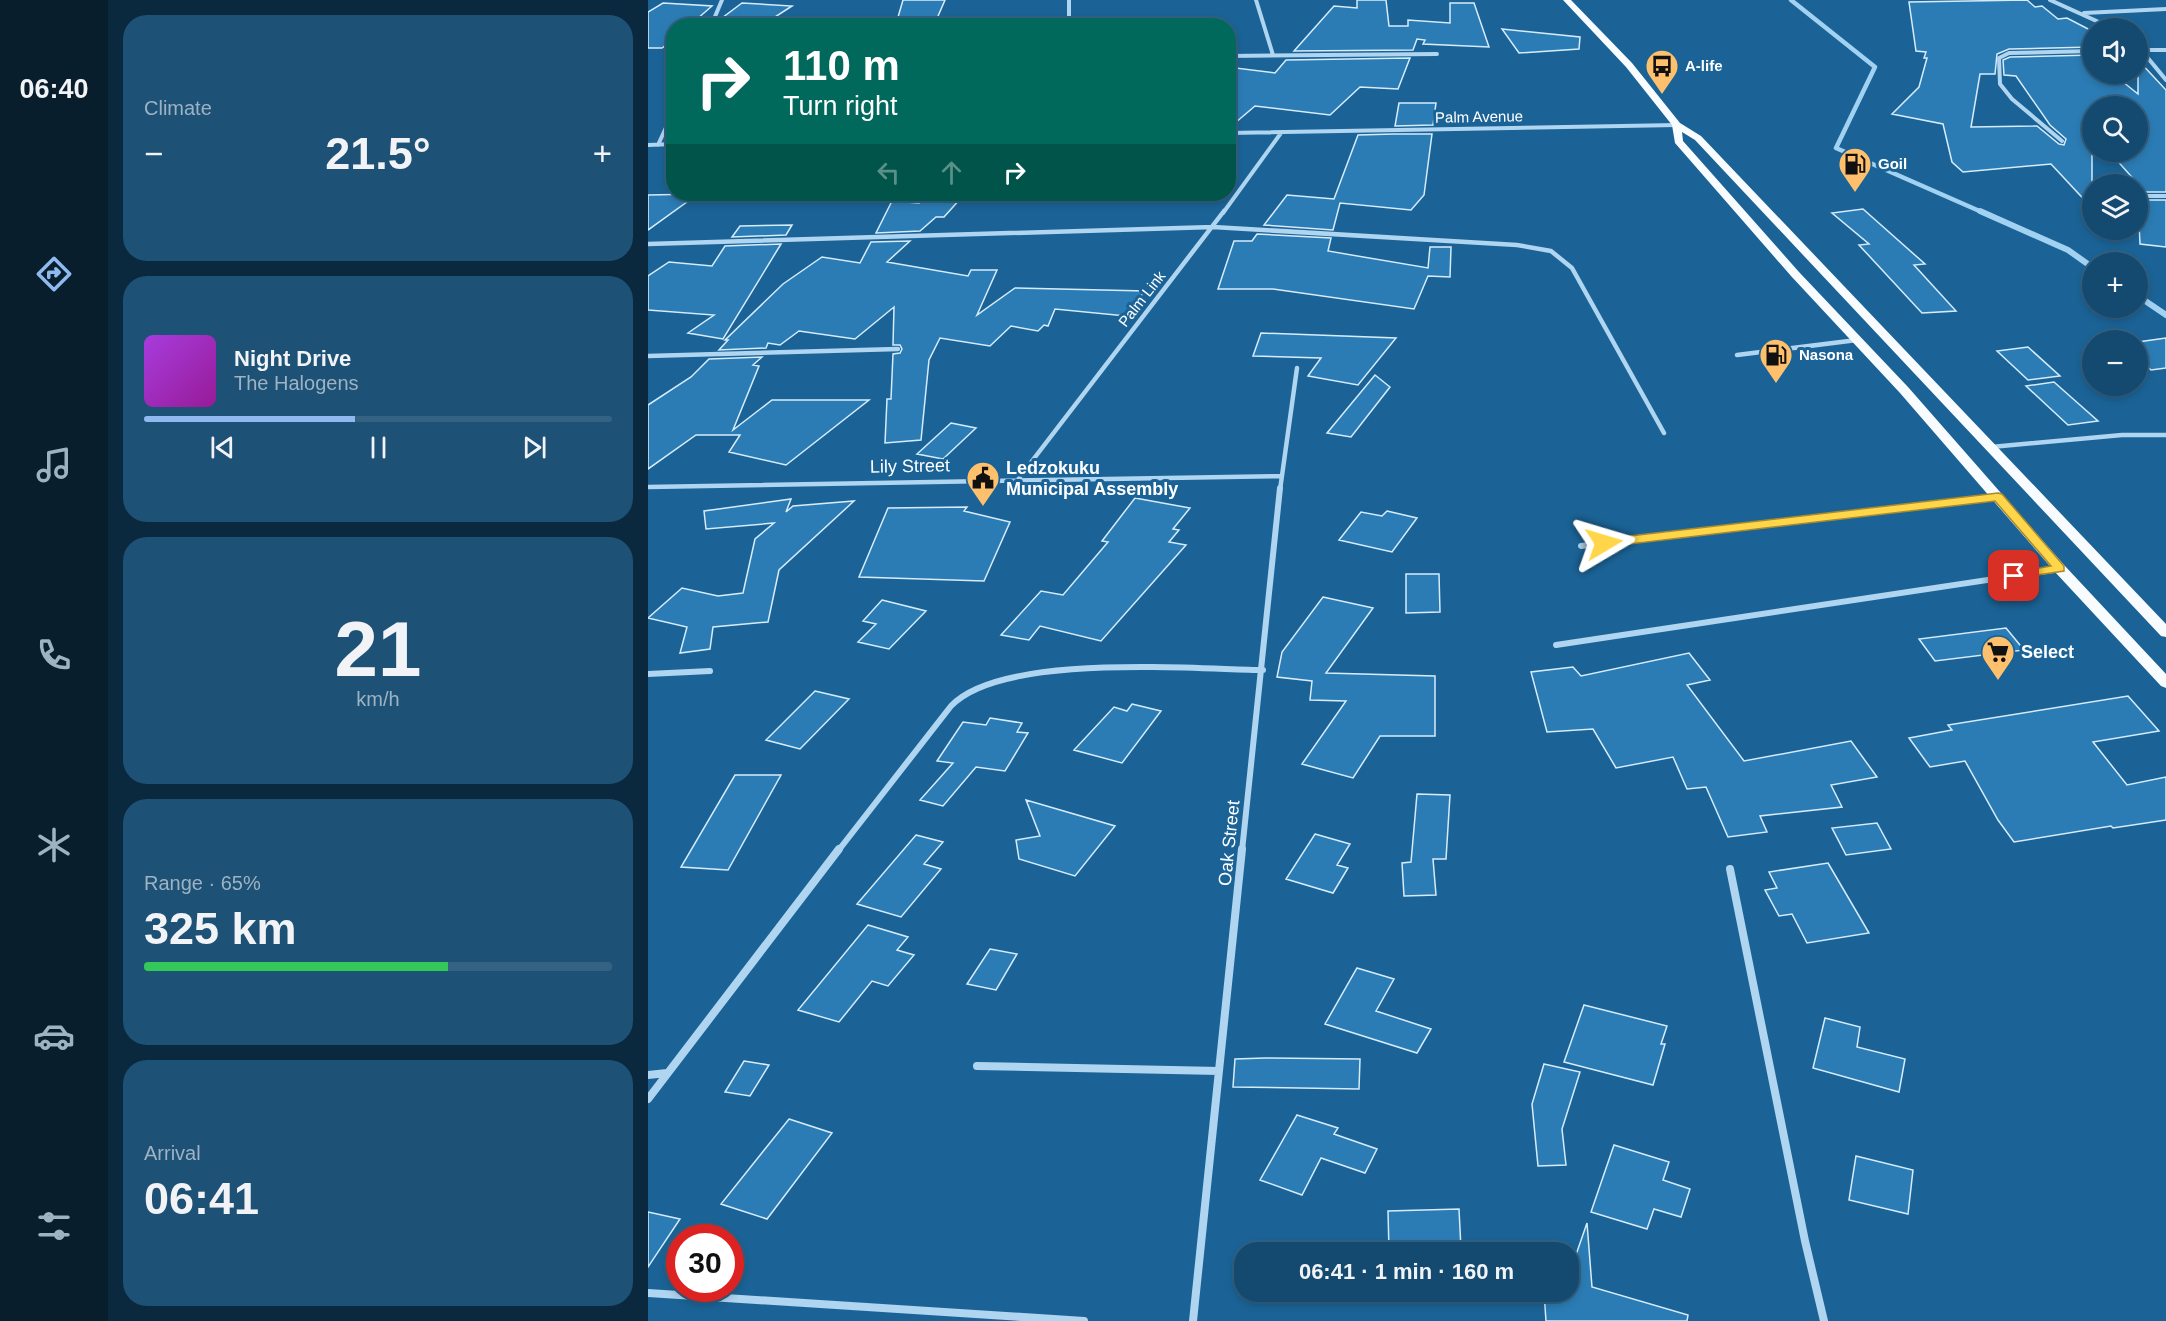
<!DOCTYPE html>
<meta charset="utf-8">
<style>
body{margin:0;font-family:Arial,sans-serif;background:#1d5175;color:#f1f3f6;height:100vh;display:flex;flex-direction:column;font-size:22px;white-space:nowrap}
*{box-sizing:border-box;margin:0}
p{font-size:20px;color:#9db3c3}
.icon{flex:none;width:33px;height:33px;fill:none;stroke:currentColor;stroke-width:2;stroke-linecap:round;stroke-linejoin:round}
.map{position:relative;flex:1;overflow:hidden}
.sheet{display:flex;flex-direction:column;gap:15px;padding:15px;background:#0b293e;width:540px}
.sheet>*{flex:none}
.guide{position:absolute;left:18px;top:18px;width:570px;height:183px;border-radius:24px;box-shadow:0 3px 9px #0003,0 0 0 2px #336283;background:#00695c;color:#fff;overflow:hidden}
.buttons{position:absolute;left:1434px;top:18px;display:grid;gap:12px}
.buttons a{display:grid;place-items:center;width:66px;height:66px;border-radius:50%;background:#144a70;box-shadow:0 3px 9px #0003,0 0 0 2px #336283;font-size:30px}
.speed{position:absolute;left:18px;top:1224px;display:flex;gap:12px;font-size:30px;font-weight:700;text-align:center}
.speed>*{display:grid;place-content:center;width:78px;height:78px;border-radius:50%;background:#144a70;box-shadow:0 3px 9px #0003,0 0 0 2px #336283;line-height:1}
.speed .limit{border:9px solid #d22;background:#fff;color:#111}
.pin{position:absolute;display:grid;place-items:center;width:51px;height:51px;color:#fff;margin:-26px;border-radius:12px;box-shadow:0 3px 9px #0006}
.me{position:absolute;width:66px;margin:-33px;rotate:83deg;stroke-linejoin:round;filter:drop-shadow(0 0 4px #0008)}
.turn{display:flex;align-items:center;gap:21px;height:126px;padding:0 18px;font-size:27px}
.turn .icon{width:78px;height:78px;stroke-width:2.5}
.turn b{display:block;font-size:42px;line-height:51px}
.lanes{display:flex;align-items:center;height:57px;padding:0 18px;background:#0003;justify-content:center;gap:30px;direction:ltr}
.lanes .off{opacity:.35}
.big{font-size:45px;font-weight:800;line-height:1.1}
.sheet .widget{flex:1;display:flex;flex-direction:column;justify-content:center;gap:9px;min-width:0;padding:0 21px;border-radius:24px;background:#1d5175}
.sheet .dial{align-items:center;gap:0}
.dial b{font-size:78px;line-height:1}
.song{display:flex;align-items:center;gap:18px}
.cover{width:72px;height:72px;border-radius:9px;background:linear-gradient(135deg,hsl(280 70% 55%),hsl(300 70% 35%))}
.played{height:6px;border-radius:3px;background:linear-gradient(90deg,#90b9f0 45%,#336283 45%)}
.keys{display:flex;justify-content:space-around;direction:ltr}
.heat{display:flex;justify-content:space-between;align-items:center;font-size:33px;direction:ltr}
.charge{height:9px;border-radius:4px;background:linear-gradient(90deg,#34c759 65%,#336283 0)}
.trip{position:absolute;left:586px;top:1242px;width:345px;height:60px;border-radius:24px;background:#144a70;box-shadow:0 3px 9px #0003,0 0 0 2px #336283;font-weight:800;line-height:60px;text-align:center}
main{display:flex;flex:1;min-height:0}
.tabs{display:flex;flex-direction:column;width:108px;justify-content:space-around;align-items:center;background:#081e2d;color:#9db3c3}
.tabs .icon{width:42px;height:42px}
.tabs .active{color:#90b9f0}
.tabs b{font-size:27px;color:#f1f3f6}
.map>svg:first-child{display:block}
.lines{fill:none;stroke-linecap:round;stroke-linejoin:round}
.stream-far1{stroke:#a2d2f2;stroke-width:4.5}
.stream{stroke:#a2d2f2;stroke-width:6}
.building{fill:#2b7cb4;stroke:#d6ecfb;stroke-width:1.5}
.minor-far3{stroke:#afd5f0;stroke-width:4}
.minor-far2{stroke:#afd5f0;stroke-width:4.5}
.minor-far1{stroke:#afd5f0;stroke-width:6}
.minor{stroke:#afd5f0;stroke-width:8}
.primary{fill:#f8fcff;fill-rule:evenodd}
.route{fill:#ffd54a;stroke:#a68a30;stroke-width:1.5}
.labels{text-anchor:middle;stroke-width:6;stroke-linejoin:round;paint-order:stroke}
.far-poi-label{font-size:15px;font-weight:bold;fill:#fff;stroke:#1b6396;text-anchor:start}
.far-street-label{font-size:15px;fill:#fff;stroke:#1b6396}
.street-label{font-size:18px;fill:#fff;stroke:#1b6396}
.poi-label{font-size:18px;font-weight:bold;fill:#fff;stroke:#1b6396;text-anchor:start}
</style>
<main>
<nav class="tabs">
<b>06:40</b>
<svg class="icon active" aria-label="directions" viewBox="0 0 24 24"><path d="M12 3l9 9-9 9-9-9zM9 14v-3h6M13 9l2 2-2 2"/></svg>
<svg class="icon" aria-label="music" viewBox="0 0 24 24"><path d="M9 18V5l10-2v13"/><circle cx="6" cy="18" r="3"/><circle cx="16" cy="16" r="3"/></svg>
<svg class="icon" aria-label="phone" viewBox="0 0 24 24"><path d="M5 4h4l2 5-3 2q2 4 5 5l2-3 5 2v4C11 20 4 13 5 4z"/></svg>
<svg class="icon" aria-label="climate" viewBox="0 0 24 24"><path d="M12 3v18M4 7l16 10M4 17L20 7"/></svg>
<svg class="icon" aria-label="car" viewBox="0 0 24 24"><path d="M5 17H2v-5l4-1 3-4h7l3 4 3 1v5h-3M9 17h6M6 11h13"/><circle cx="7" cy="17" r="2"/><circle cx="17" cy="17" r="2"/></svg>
<svg class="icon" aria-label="filters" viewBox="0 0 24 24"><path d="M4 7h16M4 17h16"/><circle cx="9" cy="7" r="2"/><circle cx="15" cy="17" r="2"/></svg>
</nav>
<section class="sheet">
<div class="widget"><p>Climate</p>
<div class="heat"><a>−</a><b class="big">21.5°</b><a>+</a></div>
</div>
<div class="widget">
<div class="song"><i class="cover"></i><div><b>Night Drive</b><p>The Halogens</p></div></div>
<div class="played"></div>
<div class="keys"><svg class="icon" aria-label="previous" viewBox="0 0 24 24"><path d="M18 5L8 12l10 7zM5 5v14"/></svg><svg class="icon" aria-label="pause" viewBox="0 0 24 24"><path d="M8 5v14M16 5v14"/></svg><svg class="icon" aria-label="next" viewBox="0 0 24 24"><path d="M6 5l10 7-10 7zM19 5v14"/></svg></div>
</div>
<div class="widget dial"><b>21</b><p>km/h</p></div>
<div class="widget"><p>Range · 65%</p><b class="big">325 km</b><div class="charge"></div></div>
<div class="widget"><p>Arrival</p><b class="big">06:41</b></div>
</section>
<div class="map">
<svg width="1518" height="1321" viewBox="0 0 1518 1321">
<rect width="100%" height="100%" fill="#1b6396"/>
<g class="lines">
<!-- stream-far1 -->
<path class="stream-far1" d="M1143 0 1227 67 1188 148 1336 213"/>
<!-- stream -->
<path class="stream" d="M1332 211 1420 250 1444 267
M1490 296 1518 315"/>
</g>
<!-- building -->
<path class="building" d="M255 0H297L287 23 248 24Z
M709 0H738L741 26H760V20L802 23V3H826L841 47 775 44 777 40 769 39 765 50 646 51 686 6 709 8Z
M1379 0 1387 7 1394 6 1410 19 1419 18 1444 31V47L1361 49 1349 54 1347 74H1332L1323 127 1389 126 1411 144 1416 145 1418 139 1402 125 1368 76 1356 75 1355 60 1362 57 1444 55V74H1465L1490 94V60L1518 90V192H1490V184L1465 156 1490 154V106H1444V208L1403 164 1315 172 1304 162 1295 124 1244 114 1271 87 1279 58H1276L1278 52 1268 51 1261 2Z
M15 3 64 6 41 26H26V39L14 48H0V12Z
M94 3 144 6 113 26H68L70 21Z
M854 29 932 37 931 49 871 53Z
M762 58 750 89 712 87 682 115 607 106 580 129V67L627 73 638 60Z
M751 103H788L785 125 747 126Z
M746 134H784L776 195 763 210 692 203 685 230 616 225 639 195 686 199 710 135Z
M50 194 0 230V195Z
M280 195 313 198 296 217H288L272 231 228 233 244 201 271 203Z
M1490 200H1518V247L1492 244Z
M1215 209 1277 264 1266 265 1308 311 1274 313 1211 245 1221 244 1184 213Z
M144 225 138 235 84 237 92 226Z
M609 234 683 238 680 251 780 268 782 247H803L802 277 780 276 766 309 625 289H570L586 241H604Z
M262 241 239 262 320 276 323 270H349L329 315 367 288 497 291 478 316 407 309 400 326 396 325 390 331 363 326 342 346 292 338 281 360 273 440 237 443 239 399H243L245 354 252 353 254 349 252 345H245L246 307 207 339 151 331 132 345 120 343 118 348 71 350 80 340H77L135 284 174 257 212 263 223 242Z
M133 244 75 339 40 333 66 315 0 310V276L21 262 64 266 77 246Z
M613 333 748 338 710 385 660 376 673 358 605 356Z
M1518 338V368L1503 370 1490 358V342Z
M1380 347 1412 376 1380 380 1349 351Z
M114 357 105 365 111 366 85 430 124 400H221L138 465 81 452 92 435H48L0 469V405L43 377 61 359Z
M727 375 742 387 703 437 679 433Z
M1406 382 1450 421 1420 425 1378 386Z
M303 423 328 428 295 459 269 454Z
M487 498 542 508 525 529 531 530 521 542 538 545 453 641 392 626 381 640 353 635 393 591 415 595 460 542 454 541Z
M143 499 138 512 145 506 206 501 131 570 120 622 65 627 62 649 32 653 39 627 0 618 34 588 70 596 95 593 107 539 126 523 58 529 56 511Z
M319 507 316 511 362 522 336 581 211 577 240 508Z
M739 511 769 518 744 552 691 540 713 512 734 516Z
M758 574H791L792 612 758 613Z
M675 597 725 608 678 673 787 676V736H732L705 778 654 764 698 701 662 700 664 681 629 677 634 652Z
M234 600 278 611 241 649 210 642 228 624 215 621Z
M1358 628 1376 650 1287 661 1271 639Z
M1041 653 1062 680 1039 685 1096 761 1203 741 1229 777 1183 785 1194 807 1112 816 1119 832 1080 837 1058 787 1039 789 1025 757 968 768 945 729 899 732 883 672 925 667 933 676Z
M167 691 201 699 152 749 118 740Z
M1480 696 1511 731 1445 742 1479 785 1518 777V820L1465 828 1463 826 1366 842 1350 820 1317 761 1282 767 1261 738 1304 730 1300 725Z
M484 704 513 711 474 763 426 750 466 707 479 711Z
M342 718 374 723 369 732 380 733 357 771 328 767 295 806 272 800 305 763 289 761 315 722 338 725Z
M87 775H133L80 870 33 867Z
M769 794 802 795 798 859H785L788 895 756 896 754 863 763 862Z
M378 800 467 826 427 876 371 859 368 840 392 836Z
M1229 823 1243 849 1198 855 1184 828Z
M667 834 702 844 689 865 700 868 685 893 638 879Z
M268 835 295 842 276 864 293 869 253 917 209 904Z
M1180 863 1221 933 1159 943 1144 914 1131 916 1117 890 1129 888 1121 872Z
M220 925 260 937 249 950 266 955 240 986 224 981 191 1022 150 1010Z
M342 949 369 954 348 990 319 984Z
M709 968 746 979 728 1011 783 1029 769 1053 677 1024Z
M936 1005 1019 1026 1013 1044H1017L1005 1085 916 1062Z
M1177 1018 1212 1027 1209 1047 1257 1059 1251 1092 1165 1068Z
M617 1058 712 1059 711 1089 585 1087 587 1059Z
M96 1061 121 1065 102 1096 77 1092Z
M896 1064 932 1072 914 1129 918 1165 890 1166 884 1104Z
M649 1115 690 1128 686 1134 729 1149 717 1173 673 1158 654 1195 612 1180Z
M141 1119 184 1133 119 1219 73 1204Z
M966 1145 1021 1162 1015 1180 1042 1189 1033 1217 1006 1209 999 1229 943 1212Z
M1208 1156 1265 1170 1260 1214 1201 1200Z
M811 1209 813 1249 741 1251 740 1211Z
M0 1212 32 1219 0 1267Z
M939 1223 944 1287 1040 1315 1039 1321H898L896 1292H921V1275Z"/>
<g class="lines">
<!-- minor-far3 -->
<path class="minor-far3" d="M421 0V26
M608 0 625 55
M1402 0 1464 28
M1436 13 1518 9
M63 26 74 0
M320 26 420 21
M1490 46 1518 80
M1493 50H1518
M580 56 789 54
M580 133 1029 125
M1414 141 1364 99 1352 84 1351 58 1361 53 1444 51
M0 145 26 144
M10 145 26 110
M1490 196H1518
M575 213 633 133"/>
<!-- minor-far2 -->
<path class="minor-far2" d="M0 244 565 227 869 245 903 251 924 268 1016 433
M1089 355 1209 340
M0 356 250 349
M1343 447 1474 435H1518
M371 478 576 211
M0 487 633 476
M632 490 649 368"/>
<!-- minor-far1 -->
<path class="minor-far1" d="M933 546 1349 497
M908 645 1412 569
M0 674 62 671
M190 851 303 706C353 653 543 669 615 670
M594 851 632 488"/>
<!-- minor -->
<path class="minor" d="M1082 869 1157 1241 1176 1321
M329 1066 571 1071
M0 1075 19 1073
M0 1099 191 849
M0 1293 436 1321
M545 1321 594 849"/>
<!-- primary -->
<path class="primary" d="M915 0H923L984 63 1032 123 1053 136 1518 624V637L1513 636 1047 140 1034 132 1035 141 1151 272 1260 387 1417 566 1518 674V688L1513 686 1407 572 1252 393 1143 276 1027 143 1024 125 978 67Z"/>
</g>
<!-- route -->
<path class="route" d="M1350 493 1354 494 1416 566V571L1362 579V573L1403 566 1347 501 956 547 950 543 956 539Z"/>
<!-- icons -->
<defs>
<symbol id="bus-pin" viewBox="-11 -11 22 30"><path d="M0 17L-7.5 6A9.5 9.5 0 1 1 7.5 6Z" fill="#ffc06e" stroke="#1b6396"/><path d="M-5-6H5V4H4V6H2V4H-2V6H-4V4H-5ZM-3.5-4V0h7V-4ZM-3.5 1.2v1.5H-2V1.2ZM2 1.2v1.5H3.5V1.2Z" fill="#111"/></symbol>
<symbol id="fuel-pin" viewBox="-11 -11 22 30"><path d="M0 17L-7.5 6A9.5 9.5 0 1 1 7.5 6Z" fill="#ffc06e" stroke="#1b6396"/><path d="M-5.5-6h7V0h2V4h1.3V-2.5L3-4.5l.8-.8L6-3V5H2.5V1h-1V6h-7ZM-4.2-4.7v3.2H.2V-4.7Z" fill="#111"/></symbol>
<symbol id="civic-pin" viewBox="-11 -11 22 30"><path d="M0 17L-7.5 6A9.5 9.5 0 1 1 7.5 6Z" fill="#ffc06e" stroke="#1b6396"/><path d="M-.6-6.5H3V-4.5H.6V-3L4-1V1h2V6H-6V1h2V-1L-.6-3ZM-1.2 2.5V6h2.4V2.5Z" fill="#111"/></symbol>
<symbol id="supermarket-pin" viewBox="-11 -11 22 30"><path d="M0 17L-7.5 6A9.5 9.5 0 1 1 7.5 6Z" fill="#ffc06e" stroke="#1b6396"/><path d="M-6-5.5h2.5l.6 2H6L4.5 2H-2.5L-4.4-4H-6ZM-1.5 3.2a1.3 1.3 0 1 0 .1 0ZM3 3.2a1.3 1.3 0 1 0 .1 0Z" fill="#111"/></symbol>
</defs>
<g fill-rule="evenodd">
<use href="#bus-pin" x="995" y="47" width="38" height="52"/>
<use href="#fuel-pin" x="1188" y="145" width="38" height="52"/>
<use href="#fuel-pin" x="1109" y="336" width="38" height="52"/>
<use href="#civic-pin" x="316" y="459" width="38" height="52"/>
<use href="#supermarket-pin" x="1331" y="633" width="38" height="52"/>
</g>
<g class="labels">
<!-- far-poi labels -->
<g class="far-poi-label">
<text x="1037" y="71">A-life</text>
<text x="1230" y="169">Goil</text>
<text x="1151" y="360">Nasona</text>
</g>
<!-- far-street labels -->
<g class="far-street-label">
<text transform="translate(831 117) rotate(-1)" y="5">Palm Avenue</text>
<text transform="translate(494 299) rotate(-52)" y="5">Palm Link</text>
</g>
<!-- street labels -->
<g class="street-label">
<text transform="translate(262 466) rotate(-1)" y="6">Lily Street</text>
<text transform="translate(581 843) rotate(-84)" y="6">Oak Street</text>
</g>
<!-- poi labels -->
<g class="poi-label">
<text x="358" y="474">Ledzokuku<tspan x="358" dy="21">Municipal Assembly</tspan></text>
<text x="1373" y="658">Select</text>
</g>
</g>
</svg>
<div class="buttons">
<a><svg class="icon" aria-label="sound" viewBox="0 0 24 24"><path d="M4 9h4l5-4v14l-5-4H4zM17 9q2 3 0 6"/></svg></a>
<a><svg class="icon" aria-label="search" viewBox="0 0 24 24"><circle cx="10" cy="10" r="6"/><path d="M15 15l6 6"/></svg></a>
<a><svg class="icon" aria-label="layers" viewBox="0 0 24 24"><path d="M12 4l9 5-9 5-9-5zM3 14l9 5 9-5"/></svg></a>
<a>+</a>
<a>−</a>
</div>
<div class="speed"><div class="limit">30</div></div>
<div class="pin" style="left:1366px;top:576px;background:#d93025"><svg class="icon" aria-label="arrive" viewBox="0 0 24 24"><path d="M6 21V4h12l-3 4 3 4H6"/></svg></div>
<svg class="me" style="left:956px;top:543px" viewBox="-20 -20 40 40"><path d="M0-17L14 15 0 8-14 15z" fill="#ffd54a" stroke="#fff" stroke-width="4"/></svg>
<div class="trip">06:41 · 1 min · 160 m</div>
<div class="guide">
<div class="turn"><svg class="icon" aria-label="right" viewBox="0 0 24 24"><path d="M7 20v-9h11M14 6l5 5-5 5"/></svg><div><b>110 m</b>Turn right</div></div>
<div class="lanes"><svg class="icon off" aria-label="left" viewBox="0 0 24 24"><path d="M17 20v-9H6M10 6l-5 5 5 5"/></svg><svg class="icon off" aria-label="ahead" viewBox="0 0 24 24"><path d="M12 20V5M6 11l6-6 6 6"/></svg><svg class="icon" aria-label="right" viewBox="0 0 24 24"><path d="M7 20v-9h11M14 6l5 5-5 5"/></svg></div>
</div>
</div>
</main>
